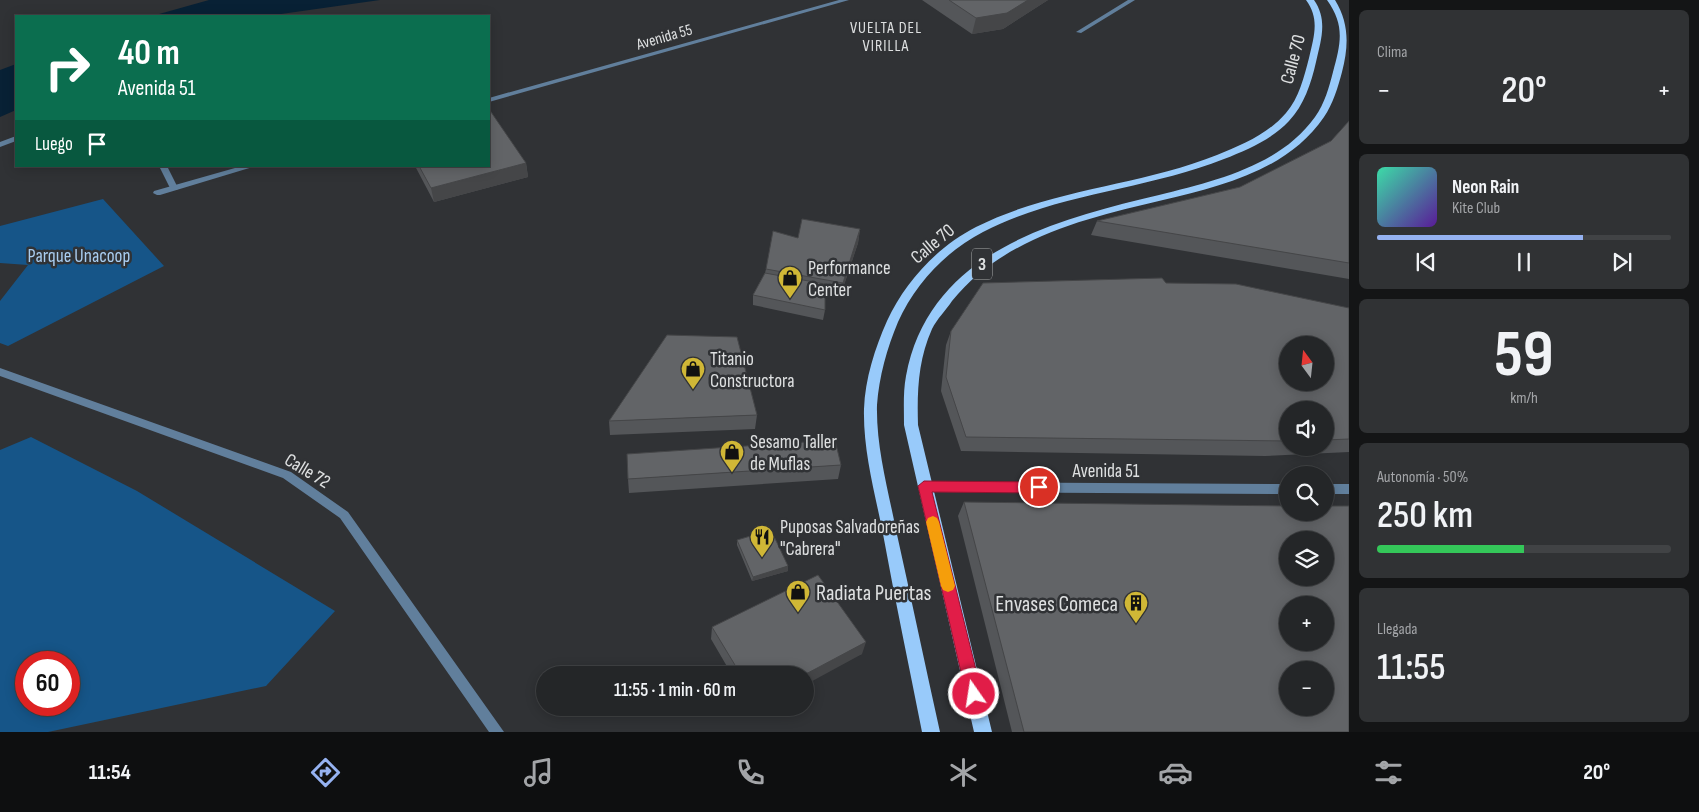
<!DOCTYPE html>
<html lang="es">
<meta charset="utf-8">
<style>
body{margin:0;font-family:"Sofia Sans Condensed",sans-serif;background:#303234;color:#f1f3f6;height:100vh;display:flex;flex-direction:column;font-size:19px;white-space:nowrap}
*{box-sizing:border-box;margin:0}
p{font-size:16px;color:#a3a5a8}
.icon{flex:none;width:28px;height:28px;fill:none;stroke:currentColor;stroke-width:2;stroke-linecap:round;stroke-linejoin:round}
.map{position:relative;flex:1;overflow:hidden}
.sheet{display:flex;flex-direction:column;gap:10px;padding:10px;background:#141516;width:350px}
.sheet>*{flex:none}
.banner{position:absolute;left:15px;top:15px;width:475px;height:152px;border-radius:0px;box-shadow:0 2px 12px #0003,0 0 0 1px #414345;background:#0b6e4f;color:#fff;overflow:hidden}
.needle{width:32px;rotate:345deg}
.fabs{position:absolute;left:1279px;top:336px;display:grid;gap:10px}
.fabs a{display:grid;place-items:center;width:55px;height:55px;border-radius:50%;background:#242628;box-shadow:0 2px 12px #0003,0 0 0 1px #414345;font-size:25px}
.speed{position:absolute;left:15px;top:651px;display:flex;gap:10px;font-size:25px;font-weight:700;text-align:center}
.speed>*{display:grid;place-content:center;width:65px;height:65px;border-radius:50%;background:#242628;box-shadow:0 2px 12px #0003,0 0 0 1px #414345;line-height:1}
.speed .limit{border:8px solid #d22;background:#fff;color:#111}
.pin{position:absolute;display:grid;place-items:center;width:42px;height:42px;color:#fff;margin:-21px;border:2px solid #fff;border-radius:50%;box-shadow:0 1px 5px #0007}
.me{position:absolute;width:55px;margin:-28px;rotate:347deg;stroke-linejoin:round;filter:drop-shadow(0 0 4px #0008)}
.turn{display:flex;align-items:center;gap:18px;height:105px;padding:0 20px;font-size:22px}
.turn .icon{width:65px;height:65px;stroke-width:2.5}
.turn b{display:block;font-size:35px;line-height:42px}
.then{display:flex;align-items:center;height:48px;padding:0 20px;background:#0003;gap:10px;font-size:19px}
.big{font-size:38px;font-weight:600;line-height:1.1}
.sheet .card{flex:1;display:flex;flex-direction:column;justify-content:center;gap:8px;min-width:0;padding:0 18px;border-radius:8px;background:#303234}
.sheet .dial{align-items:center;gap:0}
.dial b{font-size:65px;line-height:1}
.song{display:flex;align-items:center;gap:15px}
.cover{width:60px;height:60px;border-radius:8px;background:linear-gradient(135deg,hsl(160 70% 55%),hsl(270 70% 35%))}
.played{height:5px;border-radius:2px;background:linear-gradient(90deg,#95b2f1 70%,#414345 70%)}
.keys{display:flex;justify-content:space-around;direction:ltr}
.heat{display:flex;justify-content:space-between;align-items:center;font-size:28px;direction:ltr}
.charge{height:8px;border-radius:4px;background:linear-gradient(90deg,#34c759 50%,#414345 0)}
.trip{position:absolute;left:536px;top:666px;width:278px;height:50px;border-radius:25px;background:#242628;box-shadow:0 2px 12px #0003,0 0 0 1px #414345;font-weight:600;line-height:50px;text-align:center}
.dock{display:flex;height:80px;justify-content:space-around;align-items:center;background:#0e0f10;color:#a3a5a8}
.dock .icon{width:35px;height:35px}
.dock .on{color:#95b2f1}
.dock b{font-size:22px;color:#f1f3f6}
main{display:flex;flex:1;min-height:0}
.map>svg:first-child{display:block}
.green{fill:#165588;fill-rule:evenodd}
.water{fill:#082135}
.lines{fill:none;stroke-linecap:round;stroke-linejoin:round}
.service{fill:#617f9c;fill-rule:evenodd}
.minor{fill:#617f9c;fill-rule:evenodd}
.primary{fill:#98cafa;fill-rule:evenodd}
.wall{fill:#545659;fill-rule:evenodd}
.shaded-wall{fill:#454648}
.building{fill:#626467;stroke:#454648;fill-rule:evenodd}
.route{fill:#e11d48;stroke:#92132f}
.slow{fill:#f59e0b}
.labels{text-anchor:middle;stroke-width:5;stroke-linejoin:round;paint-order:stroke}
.far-neighbourhood-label{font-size:16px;letter-spacing:1px;fill:#dee0e1;stroke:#303235}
.far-street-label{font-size:16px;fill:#dee0e1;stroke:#303235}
.shield{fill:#303235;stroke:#aaacad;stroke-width:1}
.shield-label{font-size:18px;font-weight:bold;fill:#dee0e1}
.street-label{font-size:19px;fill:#dee0e1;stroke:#303235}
.park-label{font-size:19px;fill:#a9cdf0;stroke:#303235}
.poi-label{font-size:19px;fill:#dee0e1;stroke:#303235;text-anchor:start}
.near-poi-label{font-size:22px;fill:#dee0e1;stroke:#303235;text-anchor:start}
</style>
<main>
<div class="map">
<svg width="1349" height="732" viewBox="0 0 1349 732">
<rect width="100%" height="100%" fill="#303235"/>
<!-- green -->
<path class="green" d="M103 199 164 266 8 346 0 343V301L28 265 0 263V226Z
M31 437 137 491 335 611 266 686 48 732H0V450ZM26 662H69V705H26Z"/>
<!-- water -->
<path class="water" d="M209 0H380L267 16H152Z
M16 64V110L0 117V70Z"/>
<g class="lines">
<!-- service -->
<path class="service" d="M16 136V141L0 147V142Z
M159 166H167L178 188 177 190H171Z
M924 482 1288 484V494L924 492 920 490 918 487 920 484Z
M1325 484H1349V494H1325Z"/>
<!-- minor -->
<path class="minor" d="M839 0H849L489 102V98Z
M1128 0H1135L1081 33 1076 32Z
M242 166H256L160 195H157L153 193 154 191Z
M0 368 291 472 348 512 504 732H489L340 518 283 478 0 376Z"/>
<!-- primary -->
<path class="primary" d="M1306 0H1314C1328 20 1321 40 1316 62 1311 84 1304 105 1289 121 1271 140 1247 150 1224 159 1146 190 1058 193 983 232 946 251 915 284 898 322 887 348 879 377 877 405 876 447 888 489 896 530 911 597 925 665 940 732H922C909 666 895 600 883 534 875 493 863 451 864 409 865 379 875 348 887 321 905 282 937 247 976 227 1051 189 1139 186 1217 155 1242 145 1268 134 1286 113 1299 98 1304 77 1309 58 1314 36 1320 19 1306 0Z
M1327 0H1335C1349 23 1349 45 1342 72 1338 87 1333 104 1324 117 1288 170 1222 186 1163 200 1087 218 1004 237 952 301 946 310 937 319 932 329 918 360 917 392 918 425L992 732H974L904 425C904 409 903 392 906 376 929 252 1054 220 1159 195 1215 181 1280 166 1315 117 1325 103 1329 87 1333 72 1341 43 1345 25 1327 0Z"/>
</g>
<!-- wall -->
<path class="wall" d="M922 0H1048L1003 29 972 34Z
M1349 121V279L1091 235 1097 221 1240 187 1331 141Z
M526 163 528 177 434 202 415 166H489Z
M860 229 858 243 840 297 825 295V310L823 320 753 305V295L765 273 766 269 798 238Z
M1166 283 1349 308V452L1265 456 961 451 941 391 946 345 951 331ZM1288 410H1325V448H1288Z
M757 415 755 429 610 435 609 421Z
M841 465 838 479 629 493 628 479Z
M964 502 1349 732H1012L958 516Z
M737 540 788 571 752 581 737 545Z
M712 627 862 654 805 675H732L711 639Z
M751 708H763L754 712Z"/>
<!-- shaded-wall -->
<path class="shaded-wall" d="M1028 0H1048L1003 29 972 34 976 18Z
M526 163 528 177 434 202 431 188Z
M860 229 858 243 840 297 843 283Z
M788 566V571L752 581 753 577Z
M866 642 862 654 805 685V675H804Z
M755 708H763L754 712Z"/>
<!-- building -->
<path class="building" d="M949 0H1028L1007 13 976 18Z
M489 109 526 163 431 188 419 166H489Z
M1349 121V263L1097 221 1240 187 1331 141Z
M802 219 860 229 843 283 766 269 773 231 798 238Z
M765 273 825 284V310L753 295Z
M1162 278 1166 283 1236 284 1349 308V439L1325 440V410H1288V441L966 437 946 377 951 331 983 283ZM1288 345H1325V382H1288Z
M667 335 737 337 757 415 609 421Z
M835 440 841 465 628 479 627 454Z
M964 502 1288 506V512H1325V506H1349V732H1024ZM1288 540H1325V578H1288ZM1288 605H1325V642H1288ZM1288 670H1325V708H1288Z
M771 530 788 566 753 577 737 540Z
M818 575 866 642 804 675H741L712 627Z"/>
<!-- route -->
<path class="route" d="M924 481 1039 482 1045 487 1039 493 932 492 982 694 979 700 974 702 969 700 966 694 918 486Z"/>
<!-- slow -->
<path class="slow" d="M933 516 937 518 939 522 955 586 953 590 948 592 943 590 941 586 926 522 928 518Z"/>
<!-- icons -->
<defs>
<symbol id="shop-pin" viewBox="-11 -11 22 30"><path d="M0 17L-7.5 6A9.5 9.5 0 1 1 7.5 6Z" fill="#d0b736" stroke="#303235"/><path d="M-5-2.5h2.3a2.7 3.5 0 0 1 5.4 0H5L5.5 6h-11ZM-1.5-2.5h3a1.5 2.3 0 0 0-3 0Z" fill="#111"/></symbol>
<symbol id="restaurant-pin" viewBox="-11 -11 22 30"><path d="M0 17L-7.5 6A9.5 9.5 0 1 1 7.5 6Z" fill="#d0b736" stroke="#303235"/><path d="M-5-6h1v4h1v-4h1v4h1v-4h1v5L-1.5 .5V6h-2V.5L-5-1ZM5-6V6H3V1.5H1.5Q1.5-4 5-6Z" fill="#111"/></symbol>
<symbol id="building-pin" viewBox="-11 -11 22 30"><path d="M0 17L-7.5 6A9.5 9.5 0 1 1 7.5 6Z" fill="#d0b736" stroke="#303235"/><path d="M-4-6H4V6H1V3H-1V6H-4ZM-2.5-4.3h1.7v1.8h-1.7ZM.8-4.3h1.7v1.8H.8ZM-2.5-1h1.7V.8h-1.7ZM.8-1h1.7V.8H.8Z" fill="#111"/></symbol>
</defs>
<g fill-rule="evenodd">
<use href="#shop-pin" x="776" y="264" width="28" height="38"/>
<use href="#shop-pin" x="679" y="355" width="28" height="38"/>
<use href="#shop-pin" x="718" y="438" width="28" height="38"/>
<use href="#restaurant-pin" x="748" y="523" width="28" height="38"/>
<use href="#shop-pin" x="784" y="578" width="28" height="38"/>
<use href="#building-pin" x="1122" y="589" width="28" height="38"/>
</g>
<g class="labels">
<!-- far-neighbourhood labels -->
<g class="far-neighbourhood-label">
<text x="886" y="33">VUELTA DEL<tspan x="886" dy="18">VIRILLA</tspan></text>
</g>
<!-- far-street labels -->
<g class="far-street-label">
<text transform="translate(664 36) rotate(-16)" y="6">Avenida 55</text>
</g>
<!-- shield labels -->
<rect class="shield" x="972" y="248.5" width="20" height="31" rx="4"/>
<g class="shield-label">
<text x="982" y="270">3</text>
</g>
<!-- street labels -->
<g class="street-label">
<text transform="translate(1292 59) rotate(-75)" y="7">Calle 70</text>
<text transform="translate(932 243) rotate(-40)" y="7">Calle 70</text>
<text transform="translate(308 470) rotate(31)" y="7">Calle 72</text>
<text x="1106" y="477">Avenida 51</text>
</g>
<!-- park labels -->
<g class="park-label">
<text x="79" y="262">Parque Unacoop</text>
</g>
<!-- poi labels -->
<g class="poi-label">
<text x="808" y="274">Performance<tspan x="808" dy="22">Center</tspan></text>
<text x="710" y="365">Titanio<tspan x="710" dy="22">Constructora</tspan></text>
<text x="750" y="448">Sesamo Taller<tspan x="750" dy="22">de Muflas</tspan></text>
<text x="780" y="533">Puposas Salvadoreñas<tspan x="780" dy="22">"Cabrera"</tspan></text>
</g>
<!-- near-poi labels -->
<g class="near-poi-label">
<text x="816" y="600">Radiata Puertas</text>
<text x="1118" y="611" text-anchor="end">Envases Comeca</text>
</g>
</g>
</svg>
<div class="fabs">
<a><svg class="needle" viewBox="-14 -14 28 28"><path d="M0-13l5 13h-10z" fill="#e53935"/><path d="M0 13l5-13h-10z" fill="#a3a5a8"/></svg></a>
<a><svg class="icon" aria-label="sound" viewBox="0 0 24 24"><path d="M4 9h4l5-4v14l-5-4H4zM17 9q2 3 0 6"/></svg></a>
<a><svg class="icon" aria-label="search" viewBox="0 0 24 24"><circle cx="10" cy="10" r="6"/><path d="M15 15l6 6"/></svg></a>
<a><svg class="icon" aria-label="layers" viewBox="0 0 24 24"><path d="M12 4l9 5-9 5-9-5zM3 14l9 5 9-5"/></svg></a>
<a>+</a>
<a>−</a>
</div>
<div class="speed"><div class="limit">60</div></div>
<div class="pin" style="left:1039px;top:487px;background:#d93025"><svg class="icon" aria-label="arrive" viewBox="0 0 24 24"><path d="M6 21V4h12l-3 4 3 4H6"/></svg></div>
<svg class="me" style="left:974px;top:694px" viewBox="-20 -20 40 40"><circle r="17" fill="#e11d48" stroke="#fff" stroke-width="3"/><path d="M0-11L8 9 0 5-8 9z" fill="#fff"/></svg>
<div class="trip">11:55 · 1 min · 60 m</div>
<div class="banner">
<div class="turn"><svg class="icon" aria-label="right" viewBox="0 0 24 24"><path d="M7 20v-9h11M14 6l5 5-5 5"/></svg><div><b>40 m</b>Avenida 51</div></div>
<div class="then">Luego<svg class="icon" aria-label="arrive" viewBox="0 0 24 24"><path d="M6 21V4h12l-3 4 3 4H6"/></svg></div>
</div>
</div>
<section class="sheet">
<div class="card"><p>Clima</p>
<div class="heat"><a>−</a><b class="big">20°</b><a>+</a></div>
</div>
<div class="card">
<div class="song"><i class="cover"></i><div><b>Neon Rain</b><p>Kite Club</p></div></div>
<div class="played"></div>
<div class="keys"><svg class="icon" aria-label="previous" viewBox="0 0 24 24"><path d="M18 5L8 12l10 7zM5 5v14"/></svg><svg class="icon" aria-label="pause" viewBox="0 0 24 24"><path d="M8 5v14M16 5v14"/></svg><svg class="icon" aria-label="next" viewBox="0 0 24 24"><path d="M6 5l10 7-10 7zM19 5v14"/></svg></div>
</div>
<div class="card dial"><b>59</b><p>km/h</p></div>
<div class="card"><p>Autonomía · 50%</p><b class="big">250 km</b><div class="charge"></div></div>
<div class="card"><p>Llegada</p><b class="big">11:55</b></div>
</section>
</main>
<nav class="dock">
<b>11:54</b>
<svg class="icon on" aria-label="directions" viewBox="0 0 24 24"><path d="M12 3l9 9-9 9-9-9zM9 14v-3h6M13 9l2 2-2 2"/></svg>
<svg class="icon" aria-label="music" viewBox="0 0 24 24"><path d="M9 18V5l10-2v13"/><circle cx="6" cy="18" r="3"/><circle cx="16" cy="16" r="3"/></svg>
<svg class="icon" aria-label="phone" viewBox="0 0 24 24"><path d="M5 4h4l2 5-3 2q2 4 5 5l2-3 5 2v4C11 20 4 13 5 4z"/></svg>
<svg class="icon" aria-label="climate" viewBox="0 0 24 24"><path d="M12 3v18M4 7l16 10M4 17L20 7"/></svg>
<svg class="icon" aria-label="car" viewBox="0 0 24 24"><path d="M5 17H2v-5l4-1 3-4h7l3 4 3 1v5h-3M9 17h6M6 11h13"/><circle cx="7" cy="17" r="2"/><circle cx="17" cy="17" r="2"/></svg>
<svg class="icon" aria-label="filters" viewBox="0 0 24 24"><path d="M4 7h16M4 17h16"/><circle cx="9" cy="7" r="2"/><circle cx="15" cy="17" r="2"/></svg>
<b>20°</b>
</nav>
